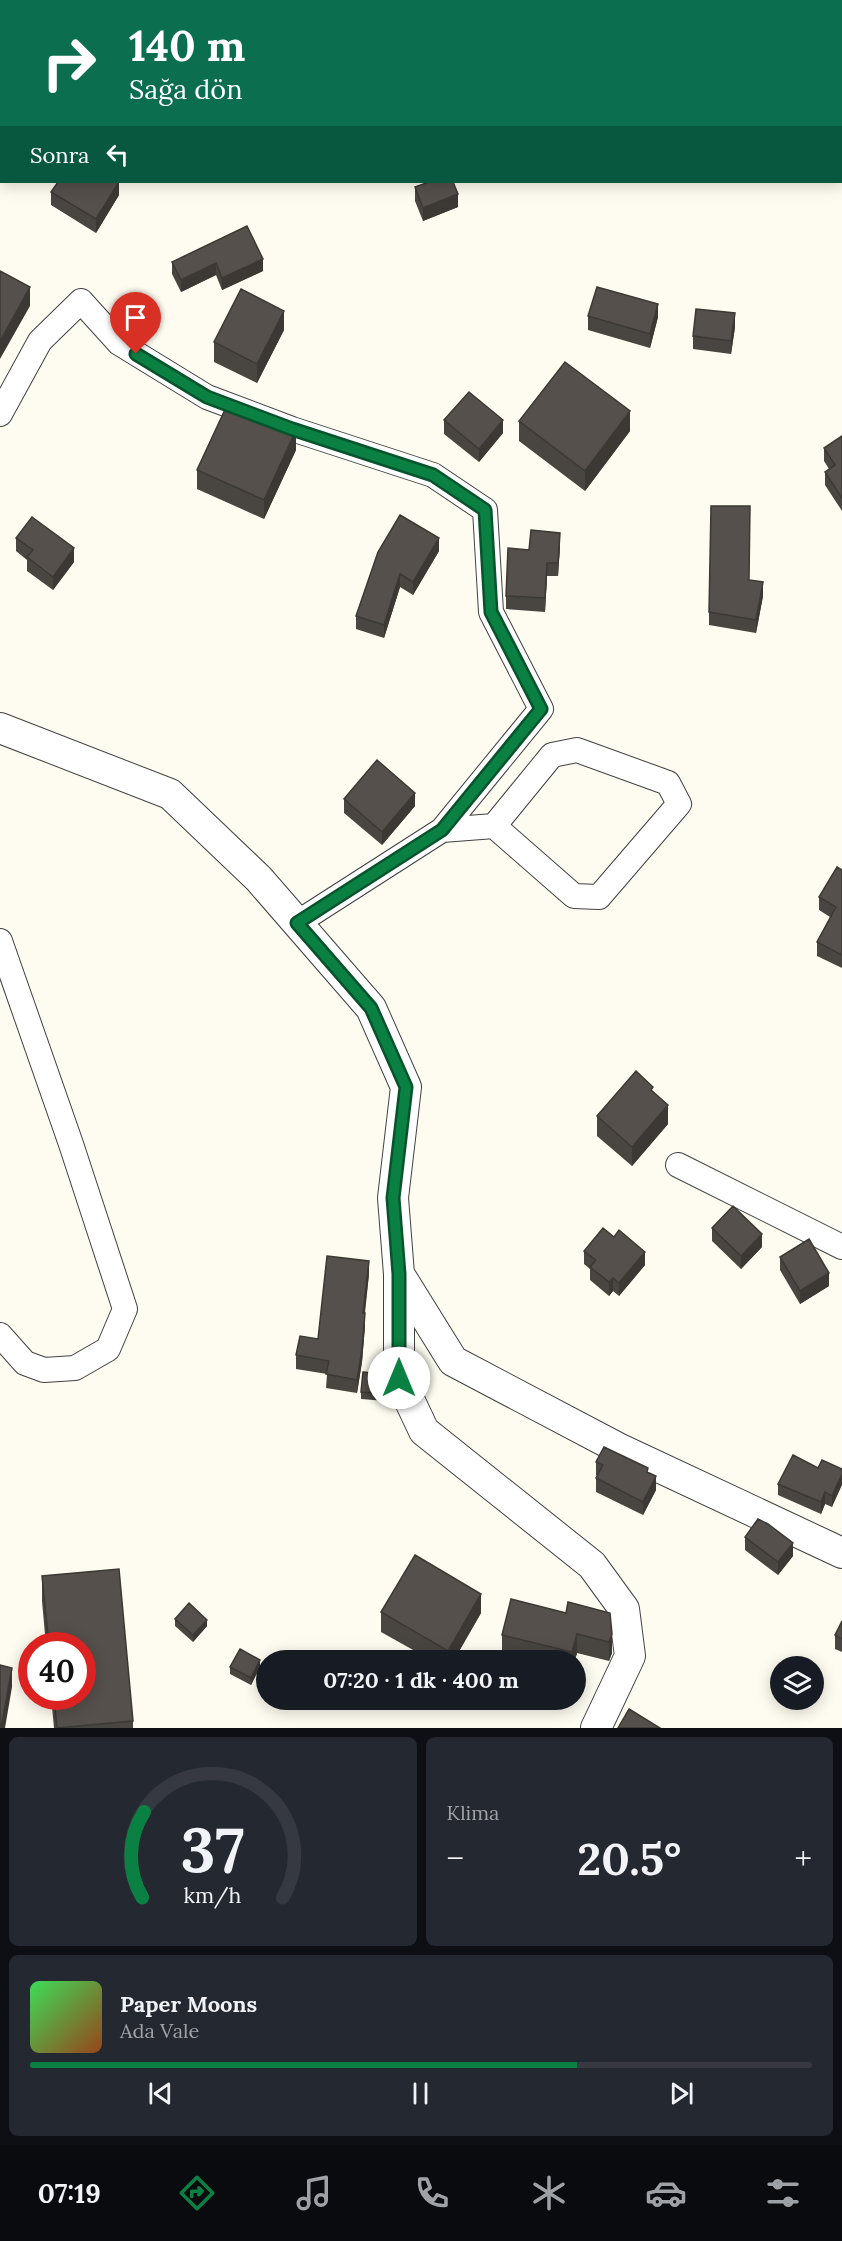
<!DOCTYPE html>
<html lang="tr">
<meta charset="utf-8">
<style>
body{margin:0;font-family:Lora,serif;background:#242831;color:#f1f3f6;height:100vh;display:flex;flex-direction:column;font-size:22px;white-space:nowrap}
*{box-sizing:border-box;margin:0}
p{font-size:20px;color:#9ea1a6}
.icon{flex:none;width:33px;height:33px;fill:none;stroke:currentColor;stroke-width:2;stroke-linecap:round;stroke-linejoin:round}
.map{position:relative;height:1728px;overflow:hidden}
.details{display:flex;flex-direction:column;gap:9px;padding:9px;background:#0d0f14;flex:1}
.details>*{flex:none}
.top-card{position:absolute;left:0px;top:0px;width:843px;height:183px;box-shadow:0 3px 15px #0003;background:#0b6e4f;color:#fff;overflow:hidden}
.fabs{position:absolute;left:770px;top:1656px;display:grid;gap:12px}
.fabs a{display:grid;place-items:center;width:54px;height:54px;border-radius:50%;background:#171b24;box-shadow:0 3px 15px #0003;font-size:30px}
.speed{position:absolute;left:18px;top:1632px;display:flex;gap:12px;font-size:30px;font-weight:700;text-align:center}
.speed>*{display:grid;place-content:center;width:78px;height:78px;border-radius:50%;background:#171b24;box-shadow:0 3px 15px #0003;line-height:1}
.speed .limit{border:9px solid #d22;background:#fff;color:#111}
.pin{position:absolute;display:grid;place-items:center;width:51px;height:51px;color:#fff;margin:-62px -26px;border-radius:50% 50% 50% 0;rotate:-45deg;box-shadow:0 0 6px #0007}
.pin .icon{rotate:45deg}
.me{position:absolute;width:66px;margin:-33px;rotate:0deg;stroke-linejoin:round;filter:drop-shadow(0 0 4px #0008)}
.turn{display:flex;align-items:center;gap:21px;height:126px;padding:0 30px;font-size:27px}
.turn .icon{width:78px;height:78px;stroke-width:2.5}
.turn b{display:block;font-size:42px;line-height:51px}
.then{display:flex;align-items:center;height:57px;padding:0 30px;background:#0003;gap:12px;font-size:22px}
.big{font-size:45px;font-weight:800;line-height:1.1}
.details .card{flex:1;display:flex;flex-direction:column;justify-content:center;gap:9px;min-width:0;padding:0 21px;border-radius:9px;background:#242831}
.details .dial{align-items:center;gap:0}
.dial svg{height:156px;overflow:visible;fill:none;stroke:#363941;stroke-width:7;stroke-linecap:round;text-anchor:middle}
.dial text{fill:#f1f3f6;stroke:none}
.song{display:flex;align-items:center;gap:18px}
.cover{width:72px;height:72px;border-radius:9px;background:linear-gradient(135deg,hsl(130 70% 55%),hsl(20 70% 35%))}
.played{height:6px;border-radius:3px;background:linear-gradient(90deg,#0b8043 70%,#363941 70%)}
.keys{display:flex;justify-content:space-around;direction:ltr}
.heat{display:flex;justify-content:space-between;align-items:center;font-size:33px;direction:ltr}
.details .tiles{flex:1;display:grid;gap:9px;grid-template-columns:1fr 1fr}
.card:last-child{grid-column:span 2}
.trip{position:absolute;left:256px;top:1650px;width:330px;height:60px;border-radius:30px;background:#171b24;box-shadow:0 3px 15px #0003;font-weight:800;line-height:60px;text-align:center}
.tabs{display:flex;height:96px;justify-content:space-around;align-items:center;background:#090b0e;color:#9ea1a6}
.tabs .icon{width:42px;height:42px}
.tabs .on{color:#0b8043}
.tabs b{font-size:27px;color:#f1f3f6}
.map>svg:first-child{display:block}
.lines{fill:none;stroke-linecap:round;stroke-linejoin:round}
.minor-casing{stroke:#414141;stroke-width:26}
.tertiary-casing{stroke:#414141;stroke-width:32}
.minor{stroke:#fff;stroke-width:24}
.tertiary{stroke:#fff;stroke-width:30}
.wall{fill:#494540}
.shaded-wall{fill:#3c3834}
.building{fill:#55504b;stroke:#3c3834;stroke-width:1.5}
.route-casing{stroke:#07532c;stroke-width:15}
.route{stroke:#0b8043;stroke-width:10}
</style>
<div class="map">
<svg width="842" height="1728" viewBox="0 0 842 1728">
<rect width="100%" height="100%" fill="#fefcf0"/>
<g class="lines">
<defs>
<path id="minor" d="M0 56 2 55
M0 414 40 341 81 301 119 343 207 397 292 429 433 475 485 510 491 612 541 709 442 830 297 923
M442 830 494 826 574 896 599 897 679 804 668 783 577 750 552 755 494 826
M0 941 71 1144 125 1309 108 1349 75 1368 44 1370 25 1363 0 1335
M678 1165 842 1247"/>
<path id="tertiary" d="M0 728 170 794 259 879 371 1008 406 1087 393 1198 399 1274V1378L424 1431 592 1565 624 1609 630 1656 596 1728
M399 1274 453 1361 618 1448 842 1553"/>
</defs>
<!-- minor casing -->
<use href="#minor" class="minor-casing"/>
<!-- tertiary casing -->
<use href="#tertiary" class="tertiary-casing"/>
<!-- minor -->
<use href="#minor" class="minor"/>
<!-- tertiary -->
<use href="#tertiary" class="tertiary"/>
</g>
<!-- wall -->
<path class="wall" d="M8 0H42L40 2H9Z
M415 187 458 207 423 221 415 201Z
M51 192 119 195 96 233 51 205Z
M247 226 263 271 222 290 216 275 181 292 172 274V262Z
M588 316 658 317 650 348 588 330Z
M735 327 731 354 693 349V336Z
M284 330 257 383 214 362V342Z
M444 420 503 433 479 462 444 434Z
M519 421 630 431 585 491 519 441Z
M842 436V511L825 485V472L829 469 824 461V448Z
M296 450 264 519 197 489V470Z
M16 538 74 562 53 590 27 571V560L16 551Z
M560 546 558 576H547L545 612 506 609V596L529 550Z
M439 551 413 595 400 587 384 638 356 629V616L378 552Z
M749 580 763 596 756 633 709 625V612Z
M344 799 415 806 382 845 344 813Z
M842 870V968L817 956V942L830 917 819 910V897Z
M653 1092 668 1124 632 1166 597 1136V1116Z
M712 1228 762 1247 741 1269 712 1241Z
M584 1251 645 1265 619 1296 613 1291 609 1296 590 1280V1269L584 1264Z
M780 1257 829 1286 800 1304 780 1270Z
M369 1274 365 1313V1326L362 1362 357 1393 326 1388 327 1374 296 1369V1355L318 1339Z
M361 1392 387 1393 386 1401 361 1399Z
M596 1462 648 1473 656 1490 643 1515 596 1492V1478L598 1476 596 1475Z
M818 1468 842 1469 832 1507 825 1504 821 1514 778 1495V1484Z
M745 1537 793 1556 778 1575 745 1550Z
M42 1576 133 1721V1728H54L51 1696H82V1646H46L42 1601Z
M381 1612 481 1613 454 1660H431L381 1632Z
M566 1613H610L612 1653 609 1661 577 1653 575 1660H529L502 1654V1635Z
M175 1619 207 1626 193 1642 175 1626Z
M842 1621V1652L835 1649V1635Z
M230 1667H260L251 1685 230 1674Z"/>
<!-- shaded-wall -->
<path class="shaded-wall" d="M20 0H42L40 2H20Z
M119 182V195L96 233V219Z
M458 194V207L423 221V208Z
M263 259V271L222 290V278Z
M216 263V275L181 292V280Z
M30 287V306L0 359V341Z
M658 304V317L650 348V334Z
M284 311V330L257 383V364Z
M735 313V327L731 354V341Z
M630 411V431L585 491V471Z
M503 420V433L479 462V449Z
M296 430V450L264 519V500Z
M560 533V546L558 576V563Z
M439 538V551L413 595V582Z
M74 548V562L53 590V577Z
M547 563V576L545 612V598Z
M400 574V587L384 638V625Z
M763 582V596L756 633V620Z
M415 793V806L382 845V832Z
M668 1105V1124L632 1166V1147Z
M762 1234V1247L741 1269V1256Z
M645 1252V1265L619 1296V1283Z
M369 1261V1274L363 1326V1313Z
M829 1273V1286L800 1304V1291Z
M613 1278V1291L609 1296V1282Z
M365 1313V1326L362 1362 357 1393V1380Z
M842 1474V1485L832 1507V1496Z
M656 1476V1490L643 1515V1502Z
M825 1492V1504L821 1514V1502Z
M793 1543V1556L778 1575V1562Z
M481 1594V1613L454 1660H448V1651Z
M207 1620V1626L193 1642V1635Z
M577 1634V1653L575 1660H572V1652Z
M612 1634V1653L609 1661V1642Z
M260 1660V1667L251 1685V1678Z
M12 1668V1687L5 1728H1Z"/>
<!-- building -->
<path class="building" d="M58 182H119L96 219 51 192Z
M429 182H453L458 194 423 208 415 187Z
M247 226 263 259 222 278 216 263 181 280 172 262Z
M0 271 30 287 0 341Z
M597 287 658 304 650 334 588 316Z
M241 289 284 311 257 364 214 342Z
M696 309 735 313 731 341 693 336Z
M565 362 630 411 585 471 519 421Z
M469 392 503 420 479 449 444 420Z
M229 401 296 430 264 500 197 470Z
M842 436V498L825 472 835 465 824 448Z
M711 506H750L749 580 763 582 756 620 709 612Z
M400 515 439 538 413 582 400 574 384 625 356 616 378 552Z
M32 517 74 548 53 577 27 557 33 550 16 538Z
M531 530 560 533 558 563H547L545 598 506 596 508 548 529 550Z
M377 760 415 793 382 832 344 799Z
M837 867 842 870V955L817 942 836 907 819 897Z
M636 1071 653 1087 651 1090 668 1105 632 1147 597 1116Z
M733 1206 762 1234 741 1256 712 1228Z
M603 1228 614 1237 619 1230 645 1252 619 1283 613 1278 609 1282 590 1267 596 1260 584 1251Z
M809 1239 829 1273 800 1291 780 1257Z
M327 1256 369 1261 363 1313H365L362 1349 357 1380 326 1374 329 1361 296 1355 300 1336 318 1339Z
M363 1372 382 1374 387 1386 386 1394 361 1392Z
M604 1447 648 1468 647 1472 656 1476 643 1502 596 1478 603 1465 596 1462Z
M793 1455 818 1468 822 1460 842 1469V1474L832 1496 825 1492 821 1502 778 1484Z
M758 1519 768 1524 793 1543 778 1562 745 1537Z
M415 1555 481 1594 448 1651 381 1612Z
M119 1569 133 1721 57 1728 54 1696H82V1646H49L42 1576Z
M511 1599 566 1613 568 1602 610 1613 612 1634 609 1642 577 1634 572 1652 502 1635Z
M189 1603 207 1620 193 1635 175 1619Z
M842 1621V1639L835 1635Z
M240 1649 260 1660 251 1678 230 1667Z
M0 1665 12 1668 1 1728H0Z
M629 1709 660 1728H618Z"/>
<g class="lines">
<defs>
<path id="route" d="M136 354 207 397 292 429 433 475 485 510 491 612 541 709 442 830 297 923 371 1008 406 1087 393 1198 399 1274V1378"/>
</defs>
<!-- route casing -->
<use href="#route" class="route-casing"/>
<!-- route -->
<use href="#route" class="route"/>
</g>
</svg>
<div class="fabs">
<a><svg class="icon" aria-label="layers" viewBox="0 0 24 24"><path d="M12 4l9 5-9 5-9-5zM3 14l9 5 9-5"/></svg></a>
</div>
<div class="speed"><div class="limit">40</div></div>
<div class="pin" style="left:136px;top:354px;background:#d93025"><svg class="icon" aria-label="arrive" viewBox="0 0 24 24"><path d="M6 21V4h12l-3 4 3 4H6"/></svg></div>
<svg class="me" style="left:399px;top:1378px" viewBox="-20 -20 40 40"><circle r="19" fill="#fff"/><path d="M0-13L10 11 0 6-10 11z" fill="#0b8043"/></svg>
<div class="trip">07:20 · 1 dk · 400 m</div>
<div class="top-card">
<div class="turn"><svg class="icon" aria-label="right" viewBox="0 0 24 24"><path d="M7 20v-9h11M14 6l5 5-5 5"/></svg><div><b>140 m</b>Sağa dön</div></div>
<div class="then">Sonra<svg class="icon" aria-label="left" viewBox="0 0 24 24"><path d="M17 20v-9H6M10 6l-5 5 5 5"/></svg></div>
</div>
</div>
<section class="details">
<div class="tiles">
<div class="card dial"><svg viewBox="0 0 100 80">
<path d="M14 69A42 42 0 1 1 86 69"/>
<path d="M14 69A42 42 0 0 1 15 25" stroke="#0b8043"/>
<text x="50" y="56" font-size="32" font-weight="700">37</text>
<text x="50" y="72" font-size="11">km/h</text>
</svg></div>
<div class="card"><p>Klima</p>
<div class="heat"><a>−</a><b class="big">20.5°</b><a>+</a></div>
</div>
<div class="card">
<div class="song"><i class="cover"></i><div><b>Paper Moons</b><p>Ada Vale</p></div></div>
<div class="played"></div>
<div class="keys"><svg class="icon" aria-label="previous" viewBox="0 0 24 24"><path d="M18 5L8 12l10 7zM5 5v14"/></svg><svg class="icon" aria-label="pause" viewBox="0 0 24 24"><path d="M8 5v14M16 5v14"/></svg><svg class="icon" aria-label="next" viewBox="0 0 24 24"><path d="M6 5l10 7-10 7zM19 5v14"/></svg></div>
</div>
</div>
</section>
<nav class="tabs">
<b>07:19</b>
<svg class="icon on" aria-label="directions" viewBox="0 0 24 24"><path d="M12 3l9 9-9 9-9-9zM9 14v-3h6M13 9l2 2-2 2"/></svg>
<svg class="icon" aria-label="music" viewBox="0 0 24 24"><path d="M9 18V5l10-2v13"/><circle cx="6" cy="18" r="3"/><circle cx="16" cy="16" r="3"/></svg>
<svg class="icon" aria-label="phone" viewBox="0 0 24 24"><path d="M5 4h4l2 5-3 2q2 4 5 5l2-3 5 2v4C11 20 4 13 5 4z"/></svg>
<svg class="icon" aria-label="climate" viewBox="0 0 24 24"><path d="M12 3v18M4 7l16 10M4 17L20 7"/></svg>
<svg class="icon" aria-label="car" viewBox="0 0 24 24"><path d="M5 17H2v-5l4-1 3-4h7l3 4 3 1v5h-3M9 17h6M6 11h13"/><circle cx="7" cy="17" r="2"/><circle cx="17" cy="17" r="2"/></svg>
<svg class="icon" aria-label="filters" viewBox="0 0 24 24"><path d="M4 7h16M4 17h16"/><circle cx="9" cy="7" r="2"/><circle cx="15" cy="17" r="2"/></svg>
</nav>
